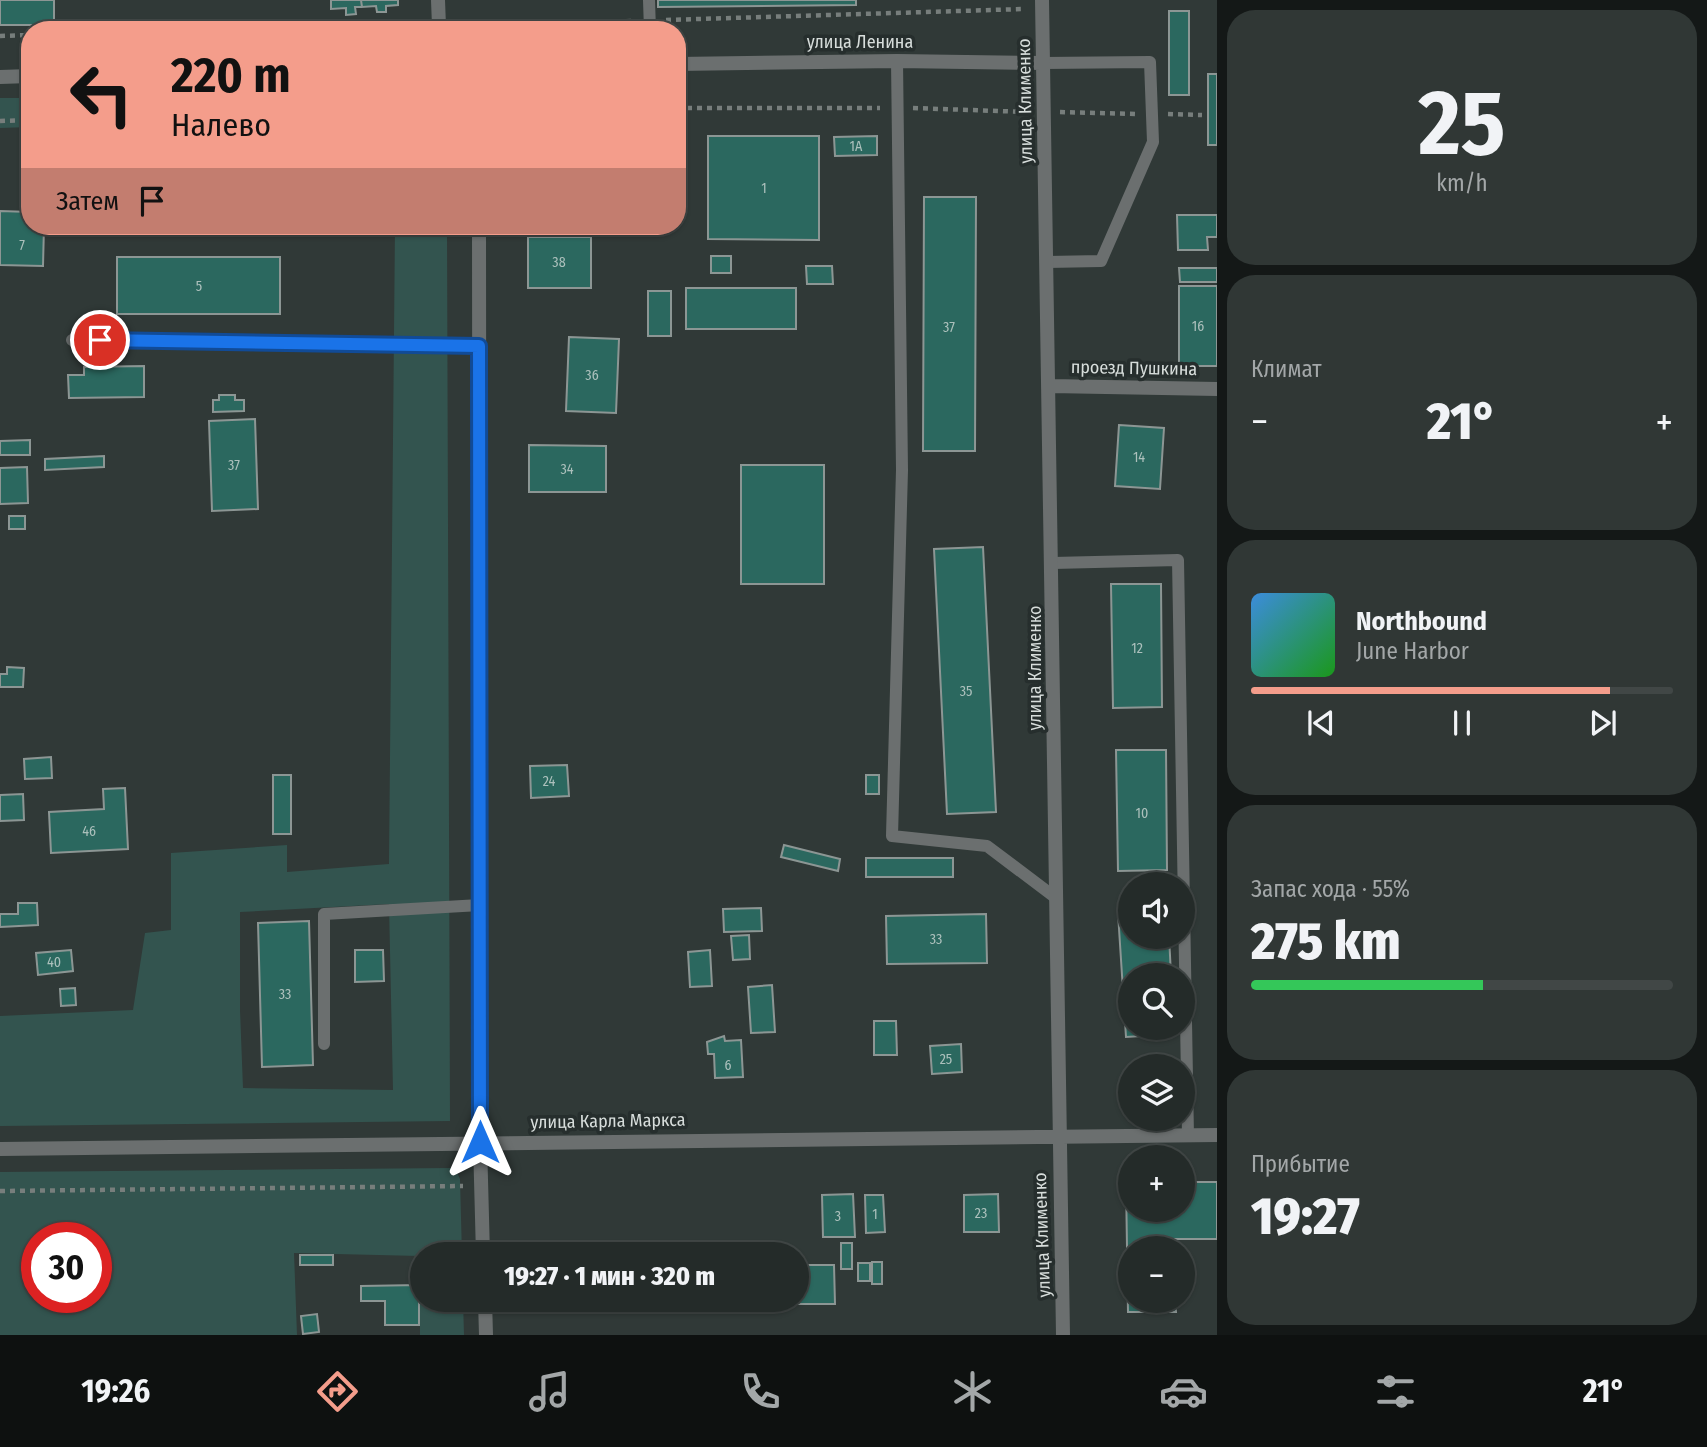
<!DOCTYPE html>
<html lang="ru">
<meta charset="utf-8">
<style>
body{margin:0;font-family:"Fira Sans Condensed",sans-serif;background:#303735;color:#f1f3f6;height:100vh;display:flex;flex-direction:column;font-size:26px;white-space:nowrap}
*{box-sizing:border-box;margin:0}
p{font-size:23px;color:#a3a7a8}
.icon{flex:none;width:38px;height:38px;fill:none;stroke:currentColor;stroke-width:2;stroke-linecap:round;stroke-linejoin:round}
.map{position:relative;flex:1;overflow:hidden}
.panel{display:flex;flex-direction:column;gap:10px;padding:10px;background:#141817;width:490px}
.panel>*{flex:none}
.banner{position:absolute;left:21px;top:21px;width:665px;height:214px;border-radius:28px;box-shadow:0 2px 5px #0004,0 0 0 2px #414746;background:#f49d8b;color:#111;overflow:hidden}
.controls{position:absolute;left:1118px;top:872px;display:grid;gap:14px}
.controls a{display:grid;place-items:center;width:77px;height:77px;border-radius:50%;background:#242b29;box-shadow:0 2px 5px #0004,0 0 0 2px #414746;font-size:35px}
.speed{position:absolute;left:21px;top:1222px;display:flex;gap:14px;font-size:35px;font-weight:700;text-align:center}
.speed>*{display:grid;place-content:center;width:91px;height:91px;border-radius:50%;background:#242b29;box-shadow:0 2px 5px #0004,0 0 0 2px #414746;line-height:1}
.speed .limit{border:10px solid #d22;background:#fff;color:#111}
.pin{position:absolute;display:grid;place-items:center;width:60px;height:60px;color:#fff;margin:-30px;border:4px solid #fff;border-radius:50%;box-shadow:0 2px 7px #0007}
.me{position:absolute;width:77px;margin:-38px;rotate:0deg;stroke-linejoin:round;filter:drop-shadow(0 0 5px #0008)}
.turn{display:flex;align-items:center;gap:24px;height:147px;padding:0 35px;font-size:32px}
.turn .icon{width:91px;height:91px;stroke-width:2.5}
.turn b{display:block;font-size:49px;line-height:60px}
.then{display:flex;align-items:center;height:66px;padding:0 35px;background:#0003;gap:14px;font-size:26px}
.big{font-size:52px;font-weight:800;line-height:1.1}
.panel .widget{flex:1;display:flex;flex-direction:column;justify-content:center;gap:10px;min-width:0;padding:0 24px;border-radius:28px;background:#303735}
.panel .dial{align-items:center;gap:0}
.dial b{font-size:91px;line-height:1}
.song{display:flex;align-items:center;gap:21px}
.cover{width:84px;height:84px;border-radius:10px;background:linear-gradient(135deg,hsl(210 70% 55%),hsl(120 70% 35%))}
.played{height:7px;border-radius:4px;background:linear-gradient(90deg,#f49d8b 85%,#414746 85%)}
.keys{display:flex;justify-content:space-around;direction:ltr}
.heat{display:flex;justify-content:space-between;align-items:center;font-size:38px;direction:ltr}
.charge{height:10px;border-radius:5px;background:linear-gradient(90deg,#34c759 55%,#414746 0)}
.trip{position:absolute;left:410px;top:1242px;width:399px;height:70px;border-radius:35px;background:#242b29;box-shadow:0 2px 5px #0004,0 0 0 2px #414746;font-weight:800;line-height:70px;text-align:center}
.dock{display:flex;height:112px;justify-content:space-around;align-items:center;background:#0e1110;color:#a3a7a8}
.dock .icon{width:49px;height:49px}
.dock .on{color:#f49d8b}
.dock b{font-size:32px;color:#f1f3f6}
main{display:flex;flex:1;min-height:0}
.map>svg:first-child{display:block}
.green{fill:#33544f;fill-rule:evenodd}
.building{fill:#2b685f;stroke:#8c9694;stroke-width:2}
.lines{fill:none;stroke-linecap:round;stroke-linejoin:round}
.path{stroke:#777e7c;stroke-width:4.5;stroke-dasharray:5 5;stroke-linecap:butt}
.service{stroke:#6b6f6f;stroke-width:12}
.pedestrian{stroke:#6b6f6f;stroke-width:14}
.minor{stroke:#6b6f6f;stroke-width:14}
.route-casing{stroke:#114b97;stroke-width:18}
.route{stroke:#1a73e8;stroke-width:12}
.labels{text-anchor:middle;stroke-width:7;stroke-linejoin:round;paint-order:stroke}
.number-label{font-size:14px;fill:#acc0bc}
.street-label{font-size:18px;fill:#d7dddb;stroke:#262e2d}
</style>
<main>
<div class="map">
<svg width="1217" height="1335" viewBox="0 0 1217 1335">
<rect width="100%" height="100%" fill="#303937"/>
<!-- green -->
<path class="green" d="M0 98H30V127L0 128Z
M395 226H447L450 1121 0 1126V1016L133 1010 145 933 171 930V853L287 845V872L389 864ZM389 904 393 1090 243 1088 240 1010V912Z
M451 1168 456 1170 460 1179 462 1255H422V1300H463L464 1335H420V1256L294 1253 297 1335H0V1172ZM37 1237H96V1297H37Z"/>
<!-- building -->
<path class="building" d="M0 0H54V25H0Z
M331 0H361L362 7H355L356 14 346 15V8L331 9Z
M361 0H398V5L386 6V12H377L376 6 362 7Z
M658 0H856V5L658 7Z
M1169 11H1189V95H1169Z
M1208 74H1217V145H1208Z
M708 136H819V240L708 239Z
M877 136V155L835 156 834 137Z
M924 197H976L975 451H923Z
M0 211 30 212V226H44L43 266 0 265Z
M1177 215H1217V237H1207L1208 250H1178Z
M528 237H591V288H528Z
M711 256H731V273H711Z
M117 257H280V314H117Z
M806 266H832L833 284H807Z
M1179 268H1217V282H1180Z
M1179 286H1217V366H1179Z
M686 288H796V329H686Z
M648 291H671V336H648Z
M569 337 619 339 616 413 566 411Z
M144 366V397L69 398 68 375H84V367Z
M219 395H235V400H244V411L213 412V400H219Z
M255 419 258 509 212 511 209 421Z
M1119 425 1164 428 1160 489 1115 486Z
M30 440V455H0V441Z
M529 445 606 446V492H529Z
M104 456V467L45 470V459Z
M741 465H824V584H741Z
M27 467 28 503 0 504V468Z
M9 516H25V529H9Z
M983 547 996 812 947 814 934 549Z
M1111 584H1161L1162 707 1113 708Z
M7 667 24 668 23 687H0V674H7Z
M1116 750H1166L1167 870 1118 871Z
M51 757 52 778 25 779 24 759Z
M567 765 569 796 531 798 530 766Z
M273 775H291V834H273Z
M866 775H879V794H866Z
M125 788 128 849 51 853 49 812 104 809 103 789Z
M23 794 24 820 0 821V795Z
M784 845 840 859 838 871 781 857Z
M866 858H953V877H866Z
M18 903H37L38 925 0 927V914H18Z
M761 908 762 931 724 932 723 909Z
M1130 912V936H1169L1171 975H1130V1027H1174L1175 1034 1126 1037 1118 913Z
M986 914 987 963 887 964 886 916Z
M309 921 313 1065 262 1067 258 923Z
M749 935 750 959 733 960 731 936Z
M71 950 73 971 38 975 36 953Z
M355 950H383L384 981 355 982Z
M710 950 712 986 690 987 688 952Z
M772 985 775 1032 751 1033 748 987Z
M75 988 76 1005 61 1006 60 989Z
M874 1021H896L897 1055H874Z
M724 1036 725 1041 741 1040 743 1077 715 1078 714 1054H708L707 1042Z
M961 1044 962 1072 932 1074 930 1046Z
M1183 1182H1217V1239H1175V1248H1130V1300H1175L1176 1312H1128L1126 1183H1130V1209H1183Z
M853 1194 855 1237H823L822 1195Z
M998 1194 999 1232H964V1195Z
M865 1195H883L885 1232 866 1233Z
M841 1243H852V1269H841Z
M300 1255H333V1265H300Z
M872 1262H882V1284H872Z
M858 1263H870V1281H858Z
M803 1265H834L835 1304H795L796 1293 803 1294Z
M419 1285V1325H385V1301H361V1286Z
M317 1314 319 1332 303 1334 301 1316Z"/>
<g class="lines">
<!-- path -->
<path class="path" d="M666 20 1024 9
M456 25 632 21
M262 30 422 26
M0 36 30 35
M677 108H880
M913 108 1027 112
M1060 112 1135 114
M1168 114 1202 115
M0 121 30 120
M0 1191 463 1186"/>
<!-- service -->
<path class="service" d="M649 0 650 30
M897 61 902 470 892 836 987 846 1056 898
M1043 63 1150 62 1153 142 1101 261 1047 262
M72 340 479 346
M1053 563 1178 560 1188 1136
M324 1044V914L480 905"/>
<!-- pedestrian -->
<path class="pedestrian" d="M438 0 439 26"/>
<!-- minor -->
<path class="minor" d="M1042 0 1063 1335
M677 64 897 61 1043 63
M0 77 30 76
M479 226 480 1142 483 1255
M1050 386 1217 389
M0 1149 1217 1135
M485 1300 486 1335"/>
</g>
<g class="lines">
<defs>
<path id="route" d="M100 340 479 346 480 1142"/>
</defs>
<!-- route casing -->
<use href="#route" class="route-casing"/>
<!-- route -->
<use href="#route" class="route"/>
</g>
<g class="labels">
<!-- number labels -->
<g class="number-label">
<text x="856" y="151">1А</text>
<text x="764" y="193">1</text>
<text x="22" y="250">7</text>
<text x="559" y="267">38</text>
<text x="199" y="291">5</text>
<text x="1198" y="331">16</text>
<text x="949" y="332">37</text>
<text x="592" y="380">36</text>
<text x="1139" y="462">14</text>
<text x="234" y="470">37</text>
<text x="567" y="474">34</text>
<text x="1137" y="653">12</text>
<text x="966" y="696">35</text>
<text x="549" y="786">24</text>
<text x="1142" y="818">10</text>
<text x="89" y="836">46</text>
<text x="936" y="944">33</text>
<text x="54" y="967">40</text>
<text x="285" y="999">33</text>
<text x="946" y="1064">25</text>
<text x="728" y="1070">6</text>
<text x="981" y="1218">23</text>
<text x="875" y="1219">1</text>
<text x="838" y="1221">3</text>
</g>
<!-- street labels -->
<g class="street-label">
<text x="860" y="48">улица Ленина</text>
<text transform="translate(1025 101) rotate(-91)" y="6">улица Клименко</text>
<text transform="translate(1134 368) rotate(1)" y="6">проезд Пушкина</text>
<text transform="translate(1035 668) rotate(-90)" y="6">улица Клименко</text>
<text transform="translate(608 1121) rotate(-1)" y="6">улица Карла Маркса</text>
<text transform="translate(1042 1235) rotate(-92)" y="6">улица Клименко</text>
</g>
</g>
</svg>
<div class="controls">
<a><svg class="icon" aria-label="sound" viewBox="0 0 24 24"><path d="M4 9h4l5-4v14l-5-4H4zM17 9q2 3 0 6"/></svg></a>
<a><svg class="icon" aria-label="search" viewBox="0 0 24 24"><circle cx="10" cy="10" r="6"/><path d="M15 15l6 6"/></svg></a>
<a><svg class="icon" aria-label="layers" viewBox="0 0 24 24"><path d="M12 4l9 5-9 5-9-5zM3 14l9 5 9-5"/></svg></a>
<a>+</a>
<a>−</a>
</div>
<div class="speed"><div class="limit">30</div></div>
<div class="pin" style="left:100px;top:340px;background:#d93025"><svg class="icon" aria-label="arrive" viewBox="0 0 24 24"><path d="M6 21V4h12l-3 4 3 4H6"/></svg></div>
<svg class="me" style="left:480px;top:1142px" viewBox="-20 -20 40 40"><path d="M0-17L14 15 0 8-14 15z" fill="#1a73e8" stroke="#fff" stroke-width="4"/></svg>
<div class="trip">19:27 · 1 мин · 320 m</div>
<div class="banner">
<div class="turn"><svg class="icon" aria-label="left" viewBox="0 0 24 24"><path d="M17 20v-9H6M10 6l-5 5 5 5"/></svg><div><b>220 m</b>Налево</div></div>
<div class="then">Затем<svg class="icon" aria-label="arrive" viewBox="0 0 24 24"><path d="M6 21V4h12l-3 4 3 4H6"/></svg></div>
</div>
</div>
<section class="panel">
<div class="widget dial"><b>25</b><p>km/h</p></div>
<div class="widget"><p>Климат</p>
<div class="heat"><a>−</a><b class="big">21°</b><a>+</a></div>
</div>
<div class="widget">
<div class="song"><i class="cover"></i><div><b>Northbound</b><p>June Harbor</p></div></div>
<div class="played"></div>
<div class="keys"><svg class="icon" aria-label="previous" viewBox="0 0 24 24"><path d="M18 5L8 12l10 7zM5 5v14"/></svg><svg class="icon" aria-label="pause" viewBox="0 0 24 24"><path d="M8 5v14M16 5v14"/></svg><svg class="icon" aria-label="next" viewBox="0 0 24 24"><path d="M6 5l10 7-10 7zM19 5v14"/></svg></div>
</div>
<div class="widget"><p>Запас хода · 55%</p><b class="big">275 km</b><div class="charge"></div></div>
<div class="widget"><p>Прибытие</p><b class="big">19:27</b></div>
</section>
</main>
<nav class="dock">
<b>19:26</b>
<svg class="icon on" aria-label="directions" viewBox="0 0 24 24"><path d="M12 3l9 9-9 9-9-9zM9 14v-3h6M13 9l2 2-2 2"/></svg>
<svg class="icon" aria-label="music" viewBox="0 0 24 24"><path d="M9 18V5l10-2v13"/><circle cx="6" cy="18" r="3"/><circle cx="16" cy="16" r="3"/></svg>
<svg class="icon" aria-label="phone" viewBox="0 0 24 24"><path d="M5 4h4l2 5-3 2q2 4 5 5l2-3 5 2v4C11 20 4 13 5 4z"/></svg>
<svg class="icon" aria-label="climate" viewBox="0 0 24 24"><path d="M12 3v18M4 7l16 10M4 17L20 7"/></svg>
<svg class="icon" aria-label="car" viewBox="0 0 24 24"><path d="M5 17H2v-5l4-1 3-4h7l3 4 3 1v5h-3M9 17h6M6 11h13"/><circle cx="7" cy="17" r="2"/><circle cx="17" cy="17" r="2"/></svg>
<svg class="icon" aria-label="filters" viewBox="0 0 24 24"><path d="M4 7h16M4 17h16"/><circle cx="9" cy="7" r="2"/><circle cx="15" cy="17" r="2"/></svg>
<b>21°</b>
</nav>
